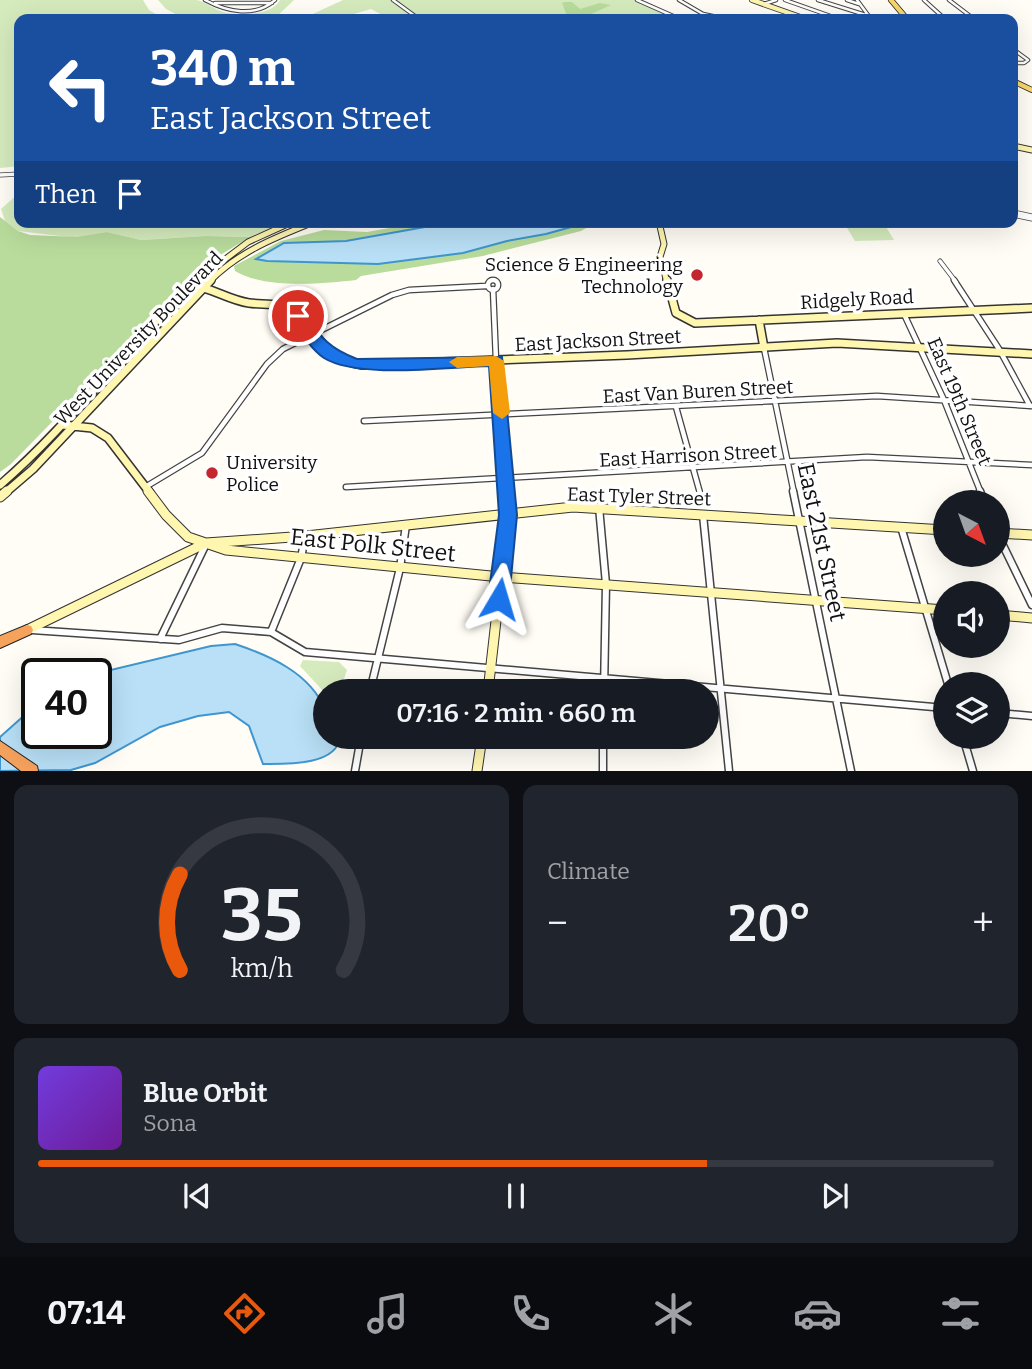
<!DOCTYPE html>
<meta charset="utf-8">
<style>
body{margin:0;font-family:Bitter,serif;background:#20242c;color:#f1f3f6;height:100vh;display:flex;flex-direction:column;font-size:26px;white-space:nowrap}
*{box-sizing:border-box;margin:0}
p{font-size:23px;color:#9ea1a6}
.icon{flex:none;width:38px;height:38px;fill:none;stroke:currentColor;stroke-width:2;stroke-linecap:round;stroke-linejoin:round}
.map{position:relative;height:771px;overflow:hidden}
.side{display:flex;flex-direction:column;gap:14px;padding:14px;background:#0d0f14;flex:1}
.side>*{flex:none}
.guide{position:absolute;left:14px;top:14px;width:1004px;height:214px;border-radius:14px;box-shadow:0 7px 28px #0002;background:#1a4fa0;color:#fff;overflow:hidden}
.needle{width:46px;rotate:139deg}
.controls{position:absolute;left:933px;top:490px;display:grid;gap:14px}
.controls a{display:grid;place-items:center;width:77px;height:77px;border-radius:50%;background:#171b24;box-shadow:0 7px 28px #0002;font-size:35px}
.speed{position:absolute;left:21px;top:658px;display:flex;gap:14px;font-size:35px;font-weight:700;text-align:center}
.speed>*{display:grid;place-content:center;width:91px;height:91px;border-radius:50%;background:#171b24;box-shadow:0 7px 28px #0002;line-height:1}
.speed .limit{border:4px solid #111;border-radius:10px;background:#fff;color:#111}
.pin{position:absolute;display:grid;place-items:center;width:60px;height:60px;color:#fff;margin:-30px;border:4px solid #fff;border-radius:50%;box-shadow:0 2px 7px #0007}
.me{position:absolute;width:77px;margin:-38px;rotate:7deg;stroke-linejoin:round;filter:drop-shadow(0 0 5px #0008)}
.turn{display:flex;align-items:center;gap:24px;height:147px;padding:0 21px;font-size:32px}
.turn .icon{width:91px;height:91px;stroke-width:2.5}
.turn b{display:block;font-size:49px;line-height:60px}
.then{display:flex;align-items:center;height:66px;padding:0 21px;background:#0003;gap:14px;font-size:26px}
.big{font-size:52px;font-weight:600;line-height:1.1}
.side .tile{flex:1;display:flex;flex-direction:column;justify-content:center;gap:10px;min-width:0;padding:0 24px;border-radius:14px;background:#20242c}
.side .dial{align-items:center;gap:0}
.dial svg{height:182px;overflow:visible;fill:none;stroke:#363941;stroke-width:7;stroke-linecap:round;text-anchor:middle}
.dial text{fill:#f1f3f6;stroke:none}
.song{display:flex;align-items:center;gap:21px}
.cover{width:84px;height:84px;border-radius:10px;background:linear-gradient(135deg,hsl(260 70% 55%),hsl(280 70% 35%))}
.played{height:7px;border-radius:4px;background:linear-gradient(90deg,#ea580c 70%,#363941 70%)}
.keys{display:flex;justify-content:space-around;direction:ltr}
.heat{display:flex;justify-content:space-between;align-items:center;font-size:38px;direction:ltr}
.side .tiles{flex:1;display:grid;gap:14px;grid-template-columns:1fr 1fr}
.tile:last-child{grid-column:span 2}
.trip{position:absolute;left:313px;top:679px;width:406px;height:70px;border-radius:35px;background:#171b24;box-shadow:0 7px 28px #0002;font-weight:600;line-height:70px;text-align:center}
.menu{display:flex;height:112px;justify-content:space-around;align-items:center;background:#090b0e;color:#9ea1a6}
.menu .icon{width:49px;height:49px}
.menu .current{color:#ea580c}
.menu b{font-size:32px;color:#f1f3f6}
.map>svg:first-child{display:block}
.green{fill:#d5ebbd}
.forest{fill:#b9dc9c}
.water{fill:#b9e0f7;stroke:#3f96cf;stroke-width:2}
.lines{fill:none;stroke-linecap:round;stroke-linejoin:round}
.street-far3-casing{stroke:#444;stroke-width:4.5}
.street-far2-casing{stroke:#444;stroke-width:5}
.street-far1-casing{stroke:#444;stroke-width:7}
.street-casing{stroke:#444;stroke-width:9}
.secondary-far3-casing{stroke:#333;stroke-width:6}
.secondary-far2-casing{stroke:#333;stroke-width:7}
.secondary-far1-casing{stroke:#333;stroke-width:10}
.secondary-casing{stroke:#333;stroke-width:11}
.primary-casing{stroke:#222;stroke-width:6}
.highway-casing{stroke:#222;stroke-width:2}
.street-far3{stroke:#fff;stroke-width:2.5}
.street-far2{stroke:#fff;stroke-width:3.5}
.street-far1{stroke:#fff;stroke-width:4.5}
.street{stroke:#fff;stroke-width:6}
.secondary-far3{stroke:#fff6b0;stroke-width:4.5}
.secondary-far2{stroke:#fff6b0;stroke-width:5}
.secondary-far1{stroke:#fff6b0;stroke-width:7}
.secondary{stroke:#fff6b0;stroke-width:9}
.primary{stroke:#f9d66b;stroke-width:4.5}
.highway{fill:#f5a25d;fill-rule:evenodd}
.route{fill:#1a73e8;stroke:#114b97;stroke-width:2}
.slow{fill:#f59e0b}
.poi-dot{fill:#c4262e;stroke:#fff;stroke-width:2.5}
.labels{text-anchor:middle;stroke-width:7;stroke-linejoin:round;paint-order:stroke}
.poi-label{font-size:19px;fill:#111;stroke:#fff;text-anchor:end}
.street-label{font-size:19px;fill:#111;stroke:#fff}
.near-street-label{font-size:23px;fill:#111;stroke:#fff}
</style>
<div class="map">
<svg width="1032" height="771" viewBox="0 0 1032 771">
<rect width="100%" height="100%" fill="#fffdf5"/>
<!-- green -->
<path class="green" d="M0 0H143L149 10 164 19H19V166L0 168Z
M158 0C170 0 185 0 197 0 206 2 214 9 223 12 238 16 272 16 280 0H294L274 19H185L166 9Z
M343 0H636L680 19H390L371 9 336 19H302Z
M19 193V222H284L250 237 205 236 141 240 107 232 77 238 18 231 5 221 1 209Z
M886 227 894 240 855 241 847 228Z
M303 660 339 662 347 670 340 691 325 693 300 666Z"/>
<!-- forest -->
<path class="forest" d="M565 2H572L580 9 600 3 611 5 580 19H564L567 16 562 3Z
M0 217 18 231 30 235 77 237 107 232 141 240 205 236 250 237 207 263 11 464 0 472Z
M424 222H453L346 241 284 243 507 241 546 234 571 227 577 222H597L581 231 483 256 361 276 356 280C322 284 265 289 235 271L234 266 281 241 324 230 367 232Z"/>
<!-- water -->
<path class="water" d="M453 222H577L571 227 546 234 507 241 463 253 378 264 267 261 256 259 284 243 346 241Z
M235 644C268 655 311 673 325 710 328 717 325 729 326 737H340C337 766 285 764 263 764L249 726 229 712 198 716 160 727 95 763 71 770 0 771V737L37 704V733H96L94 674 211 646Z"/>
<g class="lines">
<defs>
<path id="street-far3" d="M205 0C227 12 255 18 275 0
M393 0 419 19
M637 0 680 19
M679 0 703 14 727 19
M785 0 839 19
M818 0 869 16
M847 0 859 4
M857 0 871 19
M924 0 945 19
M949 0 974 19
M215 3H272
M764 4 776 0
M693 19 703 14
M1013 49 1028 60 1024 63H1013"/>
<path id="street-far2" d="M0 175 19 174
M1013 212 1032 216
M1013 215 1032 219
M940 261 956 282"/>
<path id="street-far1" d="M488 285a5 5 0 1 1 10 0a5 5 0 1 1-10 0Z
M954 280 999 349 1030 406
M493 289 496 360
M904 314 944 400 981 493
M764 348 794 493
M676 407 700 493
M364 421 877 396 1032 406
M147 486 202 453 267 364 283 349 392 295 409 290 486 286
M346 487 867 457 1032 465"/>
<path id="street" d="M793 491 851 771
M980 491 984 502
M599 507 606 584 604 691
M703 515 729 771
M901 527 948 684
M998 535 1032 605
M32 630 179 640 222 628 271 632 305 652 945 708
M271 632 301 558 305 537
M160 639 206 544
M370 691 400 568 406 525
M998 713 1032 716
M603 737V771
M963 737 973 771
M355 771 361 737"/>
<path id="secondary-far3" d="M752 0 806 19"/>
<path id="secondary-far2" d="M1013 146 1032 150
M659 222 664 244 660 257 667 282
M195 282 248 242 292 222
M209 282C238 252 276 237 314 222"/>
<path id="secondary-far1" d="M667 280 676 313 695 323 1032 308
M192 285C212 288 229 300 249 303 263 305 279 302 292 310 324 331 314 357 362 365L627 355 837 343 1032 354
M759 320 764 348
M496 361 506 493
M63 425 92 428 108 438 150 493
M0 485C72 423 127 345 197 280
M5 493 33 469 211 280"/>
<path id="secondary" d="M148 491 166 515 188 537 226 550 501 577 945 610
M0 497 7 491
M998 533 1032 535
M998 615 1032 618
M27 630 206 543 306 536 573 507 945 530
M488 691 508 515 506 491
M477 771 482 737"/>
<path id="primary" d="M891 0 907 19
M1013 81 1032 90"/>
<path id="highway" d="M27 625 31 626 33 630 31 634 0 648V636Z
M0 741 37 766 38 771H21L0 755Z"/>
</defs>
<!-- street-far3 casing -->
<use href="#street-far3" class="street-far3-casing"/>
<!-- street-far2 casing -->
<use href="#street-far2" class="street-far2-casing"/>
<!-- street-far1 casing -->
<use href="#street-far1" class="street-far1-casing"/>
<!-- street casing -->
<use href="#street" class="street-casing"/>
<!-- secondary-far3 casing -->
<use href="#secondary-far3" class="secondary-far3-casing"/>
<!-- secondary-far2 casing -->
<use href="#secondary-far2" class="secondary-far2-casing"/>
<!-- secondary-far1 casing -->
<use href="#secondary-far1" class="secondary-far1-casing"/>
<!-- secondary casing -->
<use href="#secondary" class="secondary-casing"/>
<!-- primary casing -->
<use href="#primary" class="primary-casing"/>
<!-- highway casing -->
<use href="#highway" class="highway-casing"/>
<!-- street-far3 -->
<use href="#street-far3" class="street-far3"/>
<!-- street-far2 -->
<use href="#street-far2" class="street-far2"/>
<!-- street-far1 -->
<use href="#street-far1" class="street-far1"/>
<!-- street -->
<use href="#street" class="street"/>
<!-- secondary-far3 -->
<use href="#secondary-far3" class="secondary-far3"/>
<!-- secondary-far2 -->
<use href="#secondary-far2" class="secondary-far2"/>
<!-- secondary-far1 -->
<use href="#secondary-far1" class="secondary-far1"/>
<!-- secondary -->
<use href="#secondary" class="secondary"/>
<!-- primary -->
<use href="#primary" class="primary"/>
<!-- highway -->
<use href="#highway" class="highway"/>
</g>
<!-- route -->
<path class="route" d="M298 312 303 313C321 337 328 348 357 359L502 357 517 515 509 599 506 606 499 608 491 606 488 599 499 515 489 366C447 367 358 379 324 358 310 349 300 330 291 316Z"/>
<!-- slow -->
<path class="slow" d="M496 356 504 361 510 413 502 419 493 413 489 366 457 368 449 362 457 357Z"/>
<!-- markers -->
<g class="poi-dot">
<circle cx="697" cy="275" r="7"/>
<circle cx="212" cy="473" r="7"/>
</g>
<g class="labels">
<!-- poi labels -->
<g class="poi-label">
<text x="683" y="271">Science &amp; Engineering<tspan x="683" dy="22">Technology</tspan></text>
<text x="226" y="469" text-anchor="start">University<tspan x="226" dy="22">Police</tspan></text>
</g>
<!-- street labels -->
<g class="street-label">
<text transform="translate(857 299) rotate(-3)" y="7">Ridgely Road</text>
<text transform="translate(138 338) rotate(-46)" y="7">West University Boulevard</text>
<text transform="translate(598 340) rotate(-3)" y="7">East Jackson Street</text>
<text transform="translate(698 391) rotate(-3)" y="7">East Van Buren Street</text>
<text transform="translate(960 401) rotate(67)" y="7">East 19th Street</text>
<text transform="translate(688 455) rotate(-3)" y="7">East Harrison Street</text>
<text transform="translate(639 496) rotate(2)" y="7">East Tyler Street</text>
</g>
<!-- near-street labels -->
<g class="near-street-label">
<text transform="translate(822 542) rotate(78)" y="8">East 21st Street</text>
<text transform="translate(373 545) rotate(6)" y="8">East Polk Street</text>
</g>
</g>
</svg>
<div class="controls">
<a><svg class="needle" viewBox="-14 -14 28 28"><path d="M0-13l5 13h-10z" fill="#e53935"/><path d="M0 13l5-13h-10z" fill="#9ea1a6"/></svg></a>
<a><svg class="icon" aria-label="sound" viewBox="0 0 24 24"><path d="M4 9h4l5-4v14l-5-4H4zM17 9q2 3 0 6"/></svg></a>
<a><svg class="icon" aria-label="layers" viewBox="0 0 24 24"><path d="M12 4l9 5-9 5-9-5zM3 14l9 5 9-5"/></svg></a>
</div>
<div class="speed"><div class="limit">40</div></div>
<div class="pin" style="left:298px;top:316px;background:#d93025"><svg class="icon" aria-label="arrive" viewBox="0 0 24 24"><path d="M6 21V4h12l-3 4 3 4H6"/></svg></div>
<svg class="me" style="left:499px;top:599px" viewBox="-20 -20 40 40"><path d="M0-17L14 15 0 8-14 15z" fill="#1a73e8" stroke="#fff" stroke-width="4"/></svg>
<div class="trip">07:16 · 2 min · 660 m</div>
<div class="guide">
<div class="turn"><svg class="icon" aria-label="left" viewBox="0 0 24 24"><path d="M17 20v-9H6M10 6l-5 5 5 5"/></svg><div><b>340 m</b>East Jackson Street</div></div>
<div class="then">Then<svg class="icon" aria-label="arrive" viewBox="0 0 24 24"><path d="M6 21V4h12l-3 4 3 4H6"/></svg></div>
</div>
</div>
<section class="side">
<div class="tiles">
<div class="tile dial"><svg viewBox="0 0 100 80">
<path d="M14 69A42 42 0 1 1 86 69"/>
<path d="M14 69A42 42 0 0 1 14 27" stroke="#ea580c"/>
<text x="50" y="56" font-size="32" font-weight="700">35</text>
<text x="50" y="72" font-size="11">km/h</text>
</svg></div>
<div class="tile"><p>Climate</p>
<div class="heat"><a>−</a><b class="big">20°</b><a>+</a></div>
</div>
<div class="tile">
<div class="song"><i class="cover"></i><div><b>Blue Orbit</b><p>Sona</p></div></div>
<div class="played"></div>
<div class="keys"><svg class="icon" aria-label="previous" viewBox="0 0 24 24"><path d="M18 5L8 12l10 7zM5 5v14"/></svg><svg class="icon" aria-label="pause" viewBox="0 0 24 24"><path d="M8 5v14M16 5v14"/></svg><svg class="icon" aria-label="next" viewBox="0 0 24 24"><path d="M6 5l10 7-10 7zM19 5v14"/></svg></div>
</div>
</div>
</section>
<nav class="menu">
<b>07:14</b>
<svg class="icon current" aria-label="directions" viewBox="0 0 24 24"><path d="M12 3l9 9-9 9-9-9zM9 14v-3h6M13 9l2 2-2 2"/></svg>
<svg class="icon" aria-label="music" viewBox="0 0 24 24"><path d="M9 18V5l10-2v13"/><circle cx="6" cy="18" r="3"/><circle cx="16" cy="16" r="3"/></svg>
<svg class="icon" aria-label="phone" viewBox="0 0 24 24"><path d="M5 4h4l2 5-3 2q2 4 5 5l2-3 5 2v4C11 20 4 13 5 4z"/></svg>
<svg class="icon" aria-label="climate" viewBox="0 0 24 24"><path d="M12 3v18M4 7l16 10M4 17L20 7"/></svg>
<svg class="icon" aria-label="car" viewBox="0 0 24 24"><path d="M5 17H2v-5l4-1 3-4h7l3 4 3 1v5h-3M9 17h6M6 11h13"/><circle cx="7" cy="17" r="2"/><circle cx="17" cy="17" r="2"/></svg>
<svg class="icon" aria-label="filters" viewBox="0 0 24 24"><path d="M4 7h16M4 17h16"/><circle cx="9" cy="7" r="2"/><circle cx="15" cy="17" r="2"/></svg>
</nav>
